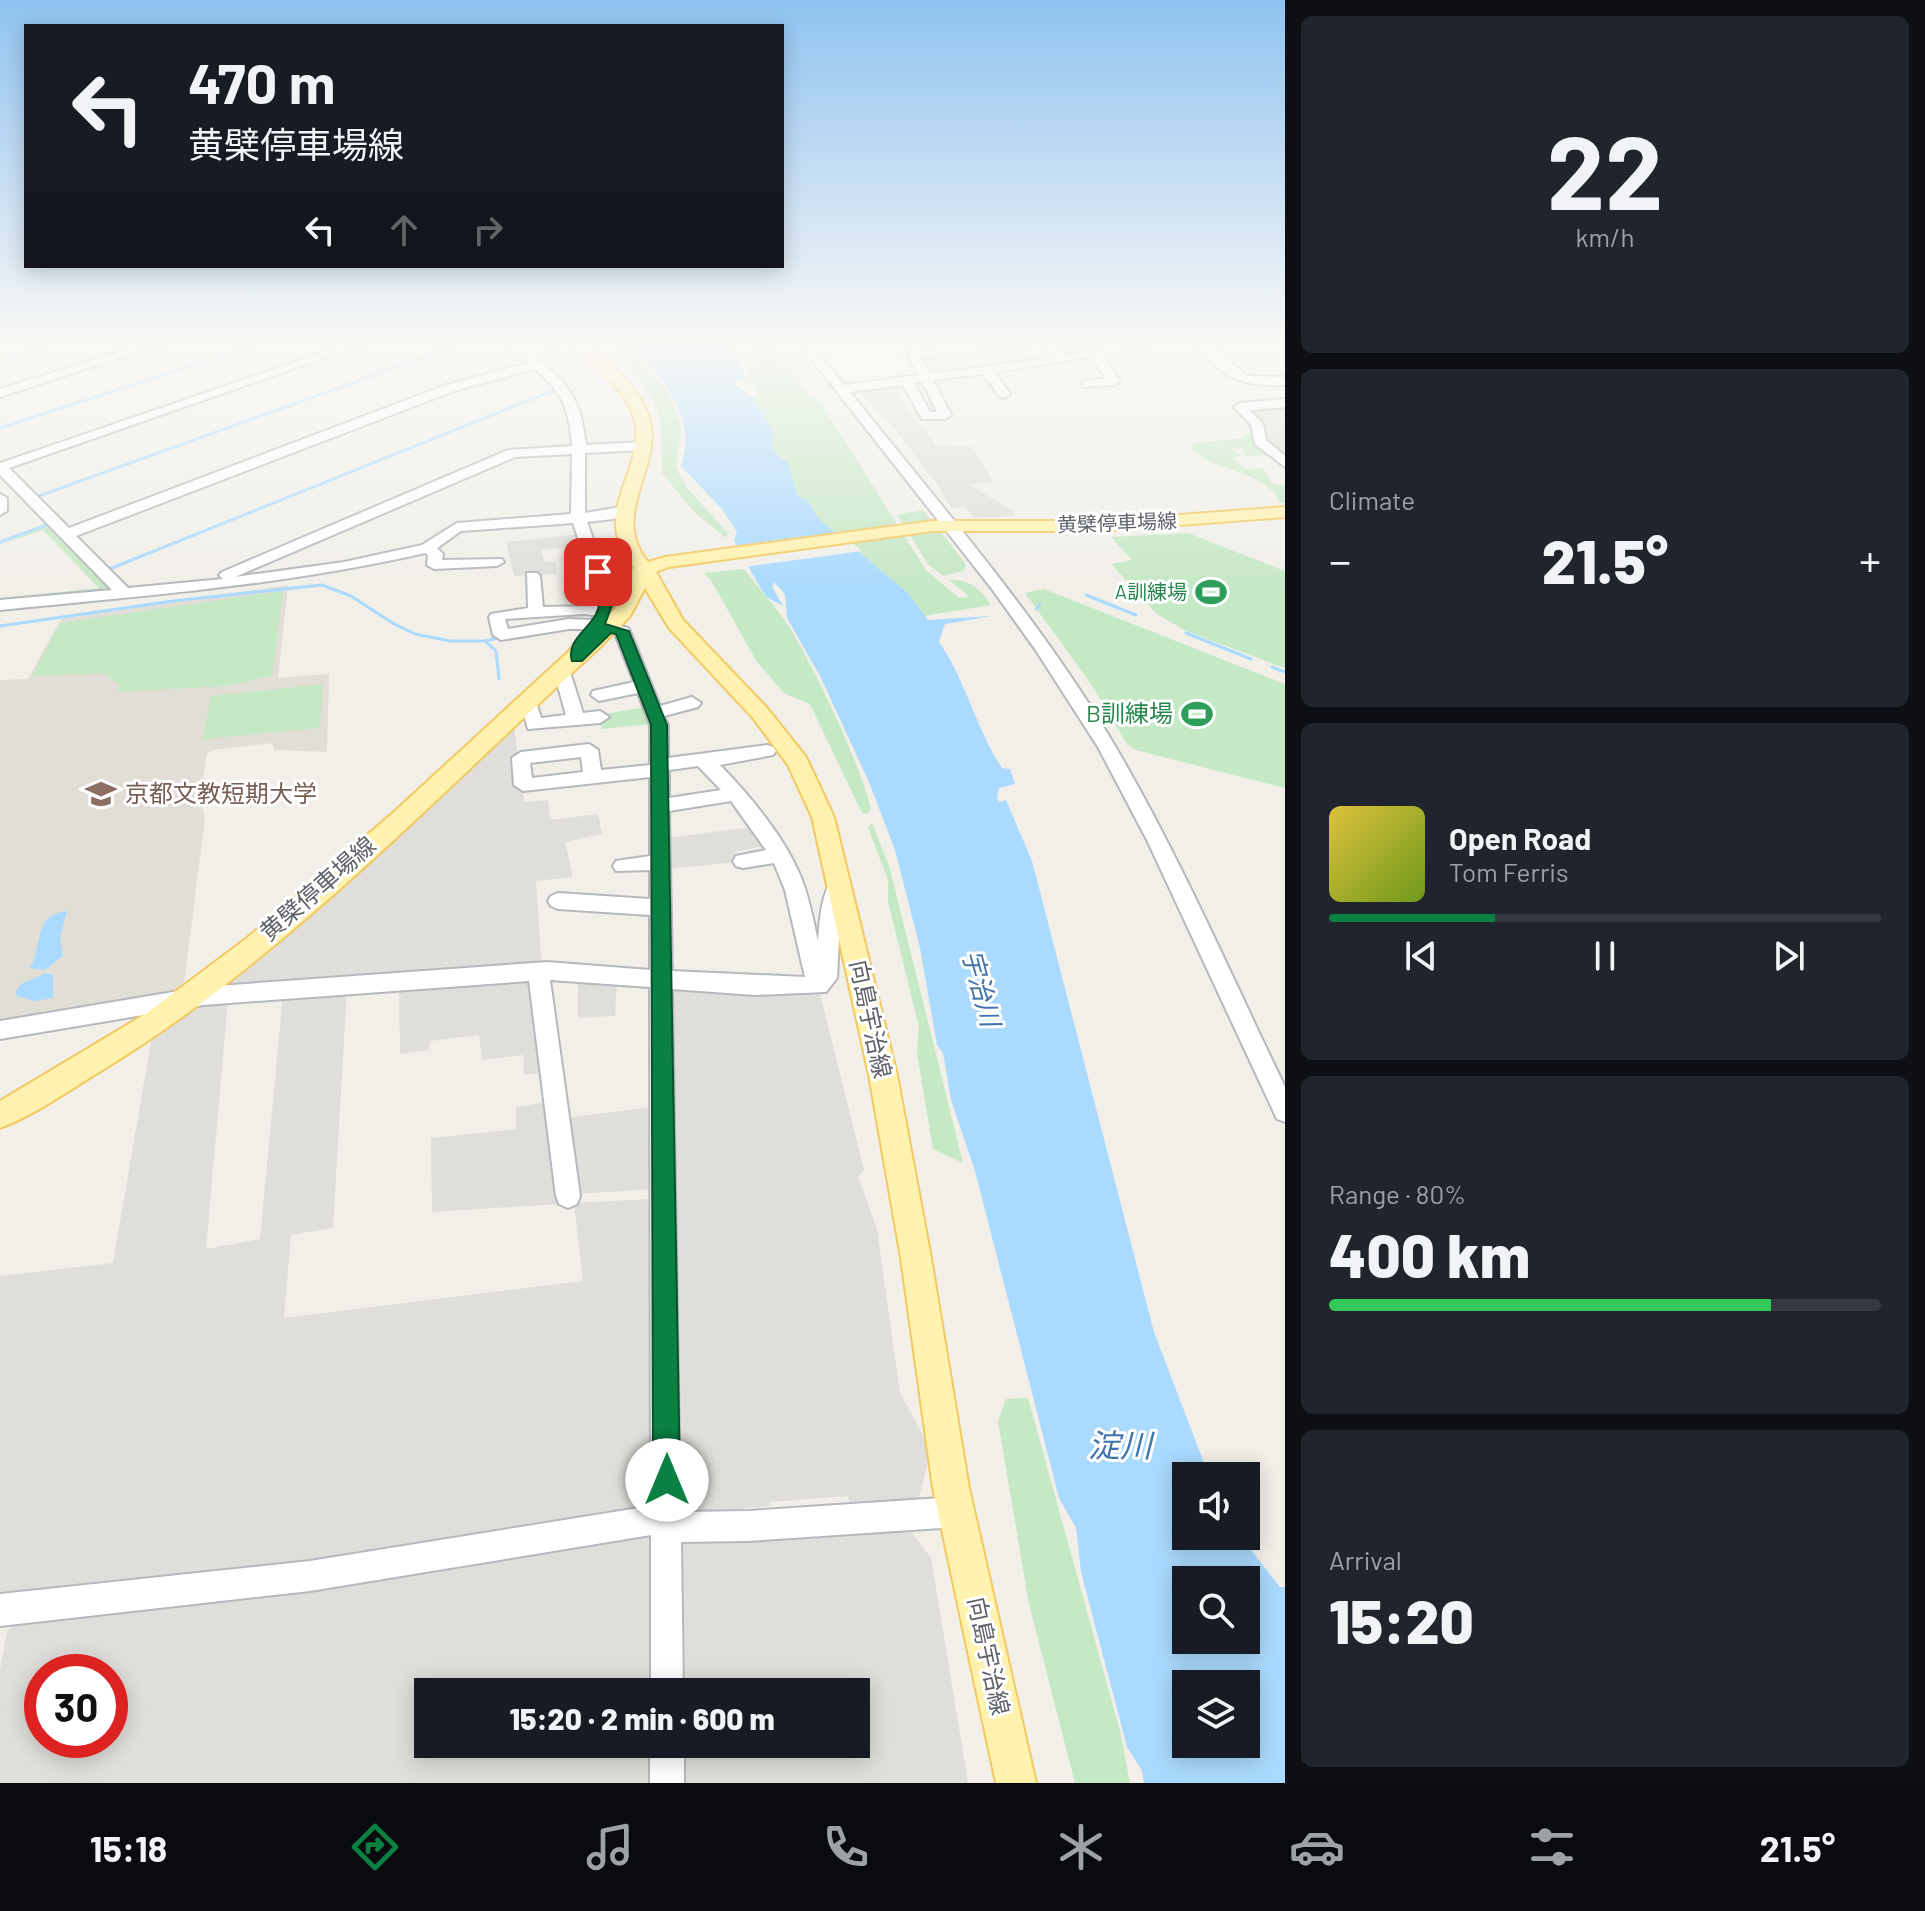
<!DOCTYPE html>
<meta charset="utf-8">
<style>
body{margin:0;font-family:Barlow,"Noto Sans JP",sans-serif;background:#20242c;color:#f1f3f6;height:100vh;display:flex;flex-direction:column;font-size:30px;white-space:nowrap}
*{box-sizing:border-box;margin:0}
p{font-size:26px;color:#9ea1a6}
.icon{flex:none;width:44px;height:44px;fill:none;stroke:currentColor;stroke-width:2;stroke-linecap:round;stroke-linejoin:round}
.map{position:relative;flex:1;overflow:hidden}
.panel{display:flex;flex-direction:column;gap:16px;padding:16px;background:#0d0f14;width:640px}
.panel>*{flex:none}
.top-card{position:absolute;left:24px;top:24px;width:760px;height:244px;border-radius:0px;box-shadow:0 4px 20px #0003;background:#171b24;color:#f1f3f6;overflow:hidden}
.tools{position:absolute;left:1172px;top:1462px;display:grid;gap:16px}
.tools a{display:grid;place-items:center;width:88px;height:88px;border-radius:0px;background:#171b24;box-shadow:0 4px 20px #0003;font-size:40px}
.speed{position:absolute;left:24px;top:1654px;display:flex;gap:16px;font-size:40px;font-weight:700;text-align:center}
.speed>*{display:grid;place-content:center;width:104px;height:104px;border-radius:50%;background:#171b24;box-shadow:0 4px 20px #0003;line-height:1}
.speed .limit{border:12px solid #d22;background:#fff;color:#111}
.pin{position:absolute;display:grid;place-items:center;width:68px;height:68px;color:#fff;margin:-34px;border-radius:16px;box-shadow:0 4px 12px #0006}
.me{position:absolute;width:88px;margin:-44px;rotate:0deg;stroke-linejoin:round;filter:drop-shadow(0 0 6px #0008)}
.turn{display:flex;align-items:center;gap:28px;height:168px;padding:0 32px;font-size:36px}
.turn .icon{width:104px;height:104px;stroke-width:2.5}
.turn b{display:block;font-size:56px;line-height:68px}
.lanes{display:flex;align-items:center;height:76px;padding:0 32px;background:#0003;justify-content:center;gap:40px;direction:ltr}
.lanes .off{opacity:.35}
.big{font-size:60px;font-weight:800;line-height:1.1}
.panel .tile{flex:1;display:flex;flex-direction:column;justify-content:center;gap:12px;min-width:0;padding:0 28px;border-radius:12px;background:#20242c}
.panel .dial{align-items:center;gap:0}
.dial b{font-size:104px;line-height:1}
.song{display:flex;align-items:center;gap:24px}
.cover{width:96px;height:96px;border-radius:12px;background:linear-gradient(135deg,hsl(50 70% 55%),hsl(80 70% 35%))}
.played{height:8px;border-radius:4px;background:linear-gradient(90deg,#0b8043 30%,#363941 30%)}
.keys{display:flex;justify-content:space-around;direction:ltr}
.heat{display:flex;justify-content:space-between;align-items:center;font-size:44px;direction:ltr}
.charge{height:12px;border-radius:6px;background:linear-gradient(90deg,#34c759 80%,#363941 0)}
.trip{position:absolute;left:414px;top:1678px;width:456px;height:80px;border-radius:0px;background:#171b24;box-shadow:0 4px 20px #0003;font-weight:800;line-height:80px;text-align:center}
.tabs{display:flex;height:128px;justify-content:space-around;align-items:center;background:#090b0e;color:#9ea1a6}
.tabs .icon{width:56px;height:56px}
.tabs .active{color:#0b8043}
.tabs b{font-size:36px;color:#f1f3f6}
main{display:flex;flex:1;min-height:0}
.map>svg:first-child{display:block}
.commercial{fill:#fef7e0}
.industrial{fill:#e0deda;fill-rule:evenodd}
.education{fill:#e1ded6}
.green{fill:#c5e8c5}
.water{fill:#aadaff;fill-rule:evenodd}
.pier{fill:#f1efe8}
.lines{fill:none;stroke-linecap:round;stroke-linejoin:round}
.stream{stroke:#aadaff;stroke-width:3}
.minor-casing{stroke:#b5b8bc;stroke-width:4}
.major-casing{stroke:#f2c960;stroke-width:4}
.minor{fill:#fff;fill-rule:evenodd}
.major{fill:#fff2af;fill-rule:evenodd}
.route{fill:#0b8043;stroke:#07532c;stroke-width:2}
.labels{text-anchor:middle;stroke-width:6;stroke-linejoin:round;paint-order:stroke}
.far-street-label{font-size:20px;fill:#5f6368;stroke:#fff}
.far-leisure-label{font-size:20px;fill:#27864d;stroke:#fff;text-anchor:end}
.leisure-label{font-size:24px;fill:#27864d;stroke:#fff;text-anchor:end}
.education-label{font-size:24px;fill:#785e54;stroke:#fff;text-anchor:start}
.street-label{font-size:24px;fill:#5f6368;stroke:#fff}
.water-label{font-size:26px;font-style:italic;fill:#4174aa;stroke:#fff}
.near-water-label{font-size:32px;font-style:italic;fill:#4174aa;stroke:#fff}
</style>
<main>
<div class="map">
<svg width="1285" height="1783" viewBox="0 0 1285 1783">
<rect width="100%" height="100%" fill="#f1efe8"/>
<!-- commercial -->
<path class="commercial" d="M811 341H890L913 379 849 386Z"/>
<!-- industrial -->
<path class="industrial" d="M895 384 917 425H923L936 446 973 447 993 482 969 484 1013 511 1015 516 974 518 964 507 951 508 940 489 896 430 856 389Z
M580 534 583 546 542 550 544 562 555 561 557 574 514 576 506 542Z
M514 727 524 802 548 800 551 820 598 814 602 834 565 842 573 877 536 881 542 966 219 991Z
M751 827 763 846 735 852 737 862 667 869V838Z
M578 977 617 979 615 1016 578 1018Z
M536 980 546 1072 524 1075 523 1055 482 1060 479 1035 430 1041 429 1050 400 1054 399 986Z
M669 987 819 990 864 1170 858 1177 877 1229 900 1393 931 1450 918 1501 850 1505 848 1496 770 1502 769 1506 745 1508V1512L685 1517 674 1507 676 1189Z
M347 989 333 1228 291 1235 284 1318 583 1281 574 1203 651 1199 652 1504 264 1567 0 1597V1276L113 1263 152 1036 198 1003 228 1000 206 1249 260 1239 283 994Z
M548 1102 559 1204 432 1212 431 1138 516 1129V1107Z
M654 1107 653 1189 578 1194 565 1118Z
M659 1524V1692H428V1744H659V1783H0V1670L7 1631 20 1618ZM42 1672H110V1740H42Z
M905 1524 931 1558 968 1783H680V1744H856V1692H680V1546L688 1535Z"/>
<!-- education -->
<path class="education" d="M1285 405V459L1264 441 1247 408Z
M288 585 278 678 329 674 327 752 274 750 273 743 213 750 207 754 202 782V806L205 818 183 992 0 1022V680L28 679 61 619Z"/>
<!-- green -->
<path class="green" d="M599 341H628L672 399 681 431 676 468 687 488 728 533 726 538 694 512 662 473C662 412 663 405 620 359L625 357 616 347H607Z
M744 341H763L771 344 811 397H817L926 570 959 598 970 597 949 580C968 578 982 590 991 605L924 616 908 593 818 518 808 502 797 495 783 457 775 453 771 441 775 434 754 398 758 394 747 377 751 367 759 363Z
M1249 433 1255 434 1272 455 1245 456 1242 448 1232 449 1241 456 1232 458 1248 470 1263 468 1272 483 1285 486V503H1280C1270 478 1235 472 1212 463 1204 460 1198 453 1191 448L1194 443 1245 438 1244 435Z
M923 510 963 560 966 566 963 571 943 576 928 564 897 515Z
M46 526 109 587 110 593 0 601V598L99 588 43 530 0 545Z
M1188 533 1285 571V668L1186 631 1157 614 1111 564 1132 560 1111 537Z
M744 569C759 589 777 608 790 628 818 676 857 756 871 809L867 814 862 813 810 704 784 693 757 662 711 580 703 573Z
M1044 589 1285 684V788L1136 750 1127 744 1091 684 1025 593Z
M283 591 272 676 225 686 117 692 120 685 102 673 32 676 60 623Z
M323 684 320 728 203 739 211 696Z
M645 707 651 724 602 729 599 715Z
M872 823 890 869 963 1163 933 1149 917 1053 919 1027 888 902V880L868 827Z
M1028 1398 1120 1731 1130 1783H1075L1029 1604 998 1421 1006 1399Z"/>
<!-- water -->
<path class="water" d="M632 341H694L698 344 699 341H724L735 352 746 379 733 383 754 398 775 434 771 442 775 453 788 462 797 495 808 501 818 518 908 593 928 620 992 616 945 624 939 642C966 681 976 729 1002 768L1010 769 1015 784 999 788 997 798 999 802 1006 800 1032 861 1154 1332 1209 1476H1186V1536H1240L1280 1587H1285V1783H1144L1142 1771 1127 1747 1081 1572 1076 1528 1059 1498 975 1171 951 1100 943 1053 937 1045 920 948 895 850 869 782 820 676 787 618 785 594 774 582 772 587 783 606 768 598 761 589 734 541 737 532 722 509 681 466C699 416 660 377 632 341ZM1186 1580H1246V1640H1186ZM1186 1684H1246V1744H1186Z
M67 911 60 938 63 956 45 970 30 968C43 947 33 914 67 911Z
M46 973 53 975V998L37 1001 18 997 15 993 21 984Z"/>
<!-- pier -->
<path class="pier" d="M840 532 862 551 744 567 732 546Z"/>
<g class="lines">
<!-- stream -->
<path class="stream" d="M0 360 63 341
M0 428 266 341
M13 488 26 502
M36 497 466 342
M0 542 49 524 46 522
M107 570 557 389
M1086 595 1136 615
M1036 609 1040 604
M0 626 173 601 322 585 351 596 394 624 415 634 450 641H485L496 651 499 679
M1186 633 1251 659
M485 641 497 638
M1272 667 1285 672"/>
<defs>
<path id="minor" d="M154 341H170L0 397V389Z
M357 341H373L9 468 69 528 446 385 529 363 506 341H517L527 349 553 341H568L533 355C569 386 580 395 586 445L643 442 650 446 643 450 585 453V513L626 506 633 510 613 519 587 522 615 600 606 623 628 628 630 631 660 706 692 697 701 703 698 707 664 716 668 725V758L767 745 773 747 776 751 773 755 720 765C750 796 783 835 800 875 809 896 813 919 818 941 820 916 821 898 833 876H847L850 881 841 900 837 978 826 992 755 995 672 989 680 1512 748 1511 956 1497 966 1502 971 1512 966 1522 956 1527 748 1541 681 1542 683 1692H651V1535L310 1591 0 1626V1594L310 1561 651 1506 650 987 550 980 580 1196 577 1204 568 1208 559 1204 556 1196 529 981 203 1005 0 1039V1021L203 987 547 962 650 970V915L558 909 551 906 548 901 551 896 558 893 650 899V870L616 871 613 866 616 861 650 856V777L523 791 514 785 512 758 521 752 589 744 598 750 601 770 650 765V725L638 693 599 701 591 695 593 691 634 682 615 634 602 629 584 654 578 655 570 650 585 629H569L501 640 493 635 489 617 491 614 528 608 527 573H537L540 576 543 607 597 606 599 600 573 523 461 531 437 548 443 554 442 560 502 559 504 562 497 566 434 569 427 565 428 555 425 553C285 585 143 596 0 610V600L112 590 0 475V463ZM535 369C563 393 569 408 572 446L508 450 222 572 219 575 223 579 128 588 76 536 454 391ZM572 454 571 514 457 523 422 545 344 562 235 577 515 457ZM584 614 594 615 592 620 569 619 508 629 505 619ZM581 757 583 772 532 778 530 763ZM698 766 721 790 669 798V770ZM731 801 766 850 736 856 733 861 736 866 743 868 774 863 785 890 805 977 672 971 669 811Z
M463 341H476L470 344Z
M797 341H809L844 385 918 375 908 355 906 341H916L919 351 1003 341H1033L1027 344 921 358 930 374 1055 357 1041 341H1052L1067 355 1142 341H1164L1102 355 1120 381 1114 385 1083 387V381L1106 378 1091 357 995 372 1010 394 1004 398 1000 397 983 374 933 380 951 415 945 419H922L903 385 850 392C941 506 1040 619 1115 746 1179 855 1230 973 1285 1087V1122L1277 1119 1147 840 1098 747 1035 649 992 589ZM922 382 937 412H930L914 383Z
M1195 341H1206L1247 376 1285 377V385C1241 387 1220 377 1195 341Z
M1285 399V407L1250 410 1263 424 1266 440 1285 456V467L1255 444 1251 425 1234 407 1240 403Z
M0 494 7 498V511L0 515Z
M562 667 570 672 583 713 600 711 609 717 600 723 528 729 520 702 523 698H535L541 718 566 715 554 672Z
M650 1744H684V1783H650Z"/>
<path id="major" d="M570 341H584C608 364 642 387 650 421 662 468 609 516 648 562L665 557 933 521H1101L1285 507V517L1101 531H933L669 567 656 572 683 620 767 708 806 757 834 817 897 1075 931 1258 969 1488 1036 1783H996L933 1488 901 1258 869 1075 812 817 788 765 753 718 669 628 645 588 630 616 597 650C437 795 286 958 101 1071 69 1090 35 1115 0 1128V1101L147 1013 247 938 393 813 615 609 632 580 624 575 634 568C588 514 645 472 635 422 628 387 591 367 570 341Z"/>
</defs>
<!-- minor casing -->
<use href="#minor" class="minor-casing"/>
<!-- major casing -->
<use href="#major" class="major-casing"/>
<!-- minor -->
<use href="#minor" class="minor"/>
<!-- major -->
<use href="#major" class="major"/>
</g>
<!-- sky -->
<linearGradient id="sky" x2="0" y2="1"><stop stop-color="#8fc3f1"/><stop offset="0.58" stop-color="#f9f8f5"/><stop offset="1" stop-color="#f9f8f5" stop-opacity="0"/></linearGradient>
<rect width="1285" height="590" fill="url(#sky)"/>
<!-- route -->
<path class="route" d="M598 568 604 572 614 600 605 624 629 631 667 725 680 1480 676 1489 667 1493 657 1489 653 1480 651 725 616 634 611 633 582 661H572C564 636 603 624 599 598 598 590 593 580 591 572Z"/>
<!-- icons -->
<defs>
<symbol id="stadium-bare" viewBox="-9 -9 18 18"><path d="M0-5a6.5 5 0 1 0 0 10a6.5 5 0 1 0 0-10ZM-3.5-1.8h7v3.6h-7Z" fill="#2e9e5b" stroke="#fff" stroke-width="2.5" paint-order="stroke"/></symbol>
<symbol id="university-bare" viewBox="-9 -9 18 18"><path d="M0-5L7-2L0 1L-7-2ZM-4 1L0 2.5L4 1V4Q0 6-4 4Z" fill="#8d6e63" stroke="#fff" stroke-width="2.5" paint-order="stroke"/></symbol>
</defs>
<g fill-rule="evenodd">
<use href="#stadium-bare" x="1189" y="570" width="44" height="44"/>
<use href="#stadium-bare" x="1175" y="692" width="44" height="44"/>
<use href="#university-bare" x="79" y="772" width="44" height="44"/>
</g>
<g class="labels">
<!-- far-street labels -->
<g class="far-street-label">
<text transform="translate(1117 523) rotate(-2)" y="7">黄檗停車場線</text>
</g>
<!-- far-leisure labels -->
<g class="far-leisure-label">
<text x="1187" y="599">A訓練場</text>
</g>
<!-- leisure labels -->
<g class="leisure-label">
<text x="1173" y="722">B訓練場</text>
</g>
<!-- education labels -->
<g class="education-label">
<text x="125" y="802">京都文教短期大学</text>
</g>
<!-- street labels -->
<g class="street-label">
<text transform="translate(318 889) rotate(-41)" y="8">黄檗停車場線</text>
<text transform="translate(870 1019) rotate(78)" y="8">向島宇治線</text>
<text transform="translate(988 1656) rotate(78)" y="8">向島宇治線</text>
</g>
<!-- water labels -->
<g class="water-label">
<text transform="translate(981 988) rotate(75)" y="9">宇治川</text>
</g>
<!-- near-water labels -->
<g class="near-water-label">
<text x="1120" y="1457">淀川</text>
</g>
</g>
</svg>
<div class="tools">
<a><svg class="icon" aria-label="sound" viewBox="0 0 24 24"><path d="M4 9h4l5-4v14l-5-4H4zM17 9q2 3 0 6"/></svg></a>
<a><svg class="icon" aria-label="search" viewBox="0 0 24 24"><circle cx="10" cy="10" r="6"/><path d="M15 15l6 6"/></svg></a>
<a><svg class="icon" aria-label="layers" viewBox="0 0 24 24"><path d="M12 4l9 5-9 5-9-5zM3 14l9 5 9-5"/></svg></a>
</div>
<div class="speed"><div class="limit">30</div></div>
<div class="pin" style="left:598px;top:572px;background:#d93025"><svg class="icon" aria-label="arrive" viewBox="0 0 24 24"><path d="M6 21V4h12l-3 4 3 4H6"/></svg></div>
<svg class="me" style="left:667px;top:1480px" viewBox="-20 -20 40 40"><circle r="19" fill="#fff"/><path d="M0-13L10 11 0 6-10 11z" fill="#0b8043"/></svg>
<div class="trip">15:20 · 2 min · 600 m</div>
<div class="top-card">
<div class="turn"><svg class="icon" aria-label="left" viewBox="0 0 24 24"><path d="M17 20v-9H6M10 6l-5 5 5 5"/></svg><div><b>470 m</b>黄檗停車場線</div></div>
<div class="lanes"><svg class="icon" aria-label="left" viewBox="0 0 24 24"><path d="M17 20v-9H6M10 6l-5 5 5 5"/></svg><svg class="icon off" aria-label="ahead" viewBox="0 0 24 24"><path d="M12 20V5M6 11l6-6 6 6"/></svg><svg class="icon off" aria-label="right" viewBox="0 0 24 24"><path d="M7 20v-9h11M14 6l5 5-5 5"/></svg></div>
</div>
</div>
<section class="panel">
<div class="tile dial"><b>22</b><p>km/h</p></div>
<div class="tile"><p>Climate</p>
<div class="heat"><a>−</a><b class="big">21.5°</b><a>+</a></div>
</div>
<div class="tile">
<div class="song"><i class="cover"></i><div><b>Open Road</b><p>Tom Ferris</p></div></div>
<div class="played"></div>
<div class="keys"><svg class="icon" aria-label="previous" viewBox="0 0 24 24"><path d="M18 5L8 12l10 7zM5 5v14"/></svg><svg class="icon" aria-label="pause" viewBox="0 0 24 24"><path d="M8 5v14M16 5v14"/></svg><svg class="icon" aria-label="next" viewBox="0 0 24 24"><path d="M6 5l10 7-10 7zM19 5v14"/></svg></div>
</div>
<div class="tile"><p>Range · 80%</p><b class="big">400 km</b><div class="charge"></div></div>
<div class="tile"><p>Arrival</p><b class="big">15:20</b></div>
</section>
</main>
<nav class="tabs">
<b>15:18</b>
<svg class="icon active" aria-label="directions" viewBox="0 0 24 24"><path d="M12 3l9 9-9 9-9-9zM9 14v-3h6M13 9l2 2-2 2"/></svg>
<svg class="icon" aria-label="music" viewBox="0 0 24 24"><path d="M9 18V5l10-2v13"/><circle cx="6" cy="18" r="3"/><circle cx="16" cy="16" r="3"/></svg>
<svg class="icon" aria-label="phone" viewBox="0 0 24 24"><path d="M5 4h4l2 5-3 2q2 4 5 5l2-3 5 2v4C11 20 4 13 5 4z"/></svg>
<svg class="icon" aria-label="climate" viewBox="0 0 24 24"><path d="M12 3v18M4 7l16 10M4 17L20 7"/></svg>
<svg class="icon" aria-label="car" viewBox="0 0 24 24"><path d="M5 17H2v-5l4-1 3-4h7l3 4 3 1v5h-3M9 17h6M6 11h13"/><circle cx="7" cy="17" r="2"/><circle cx="17" cy="17" r="2"/></svg>
<svg class="icon" aria-label="filters" viewBox="0 0 24 24"><path d="M4 7h16M4 17h16"/><circle cx="9" cy="7" r="2"/><circle cx="15" cy="17" r="2"/></svg>
<b>21.5°</b>
</nav>
